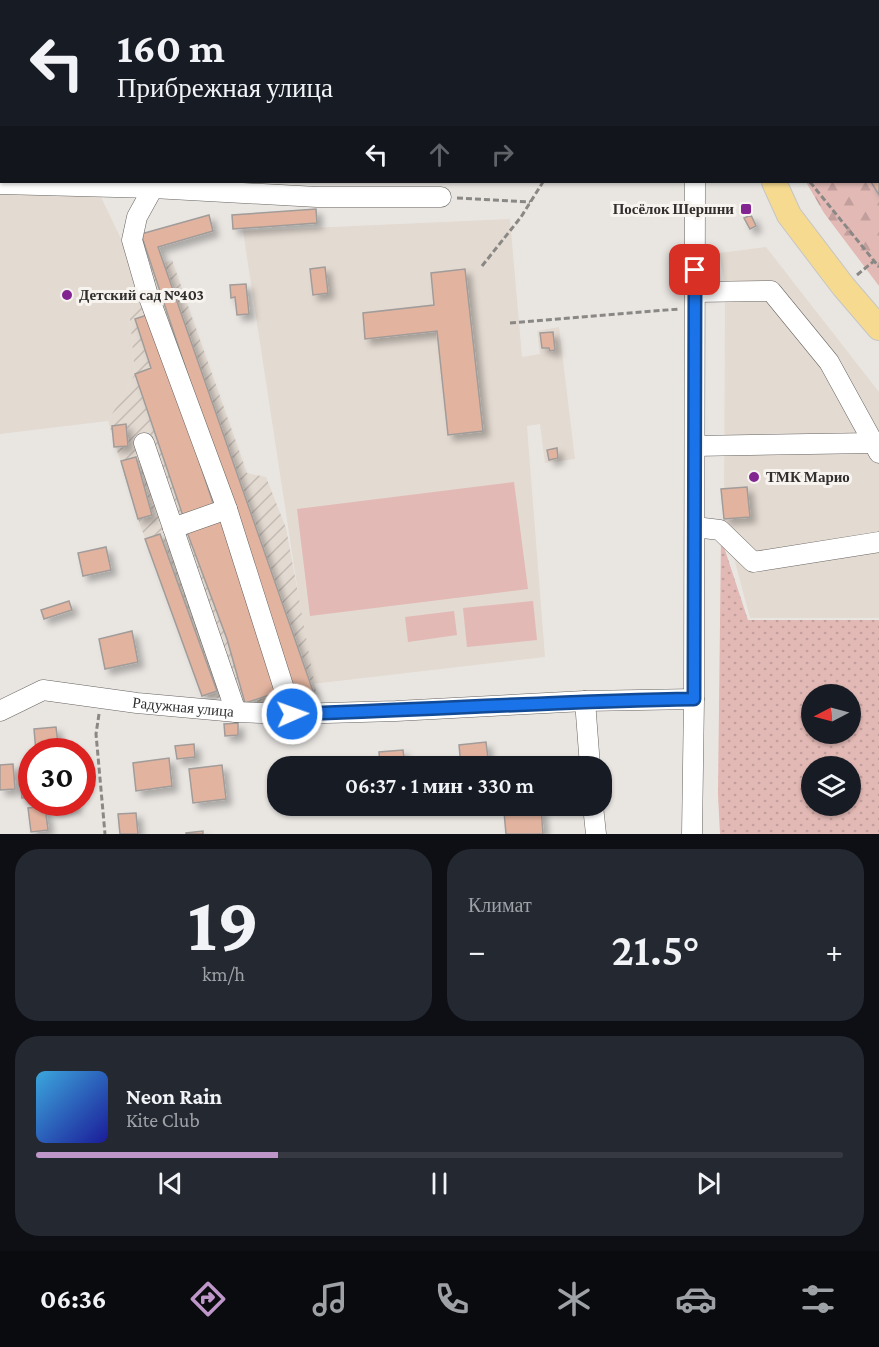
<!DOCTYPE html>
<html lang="ru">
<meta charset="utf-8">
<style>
body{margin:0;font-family:"Crimson Pro",serif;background:#242831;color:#f1f3f6;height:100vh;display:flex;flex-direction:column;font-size:22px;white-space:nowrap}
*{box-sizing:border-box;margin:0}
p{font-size:20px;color:#9ea1a6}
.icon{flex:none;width:33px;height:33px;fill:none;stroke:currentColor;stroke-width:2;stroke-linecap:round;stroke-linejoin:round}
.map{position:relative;height:834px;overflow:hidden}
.sheet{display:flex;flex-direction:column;gap:15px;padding:15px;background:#0d0f14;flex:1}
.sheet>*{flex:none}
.top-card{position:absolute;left:0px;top:0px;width:879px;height:183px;box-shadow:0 2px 4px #0004;background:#171b24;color:#f1f3f6;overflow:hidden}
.needle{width:39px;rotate:264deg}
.controls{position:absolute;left:801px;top:684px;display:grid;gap:12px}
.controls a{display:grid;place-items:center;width:60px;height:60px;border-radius:50%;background:#171b24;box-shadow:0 2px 4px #0004;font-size:30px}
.speed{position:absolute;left:18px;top:738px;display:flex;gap:12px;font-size:30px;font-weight:700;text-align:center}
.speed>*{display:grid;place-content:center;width:78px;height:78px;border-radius:50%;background:#171b24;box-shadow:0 2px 4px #0004;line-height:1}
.speed .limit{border:9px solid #d22;background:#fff;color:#111}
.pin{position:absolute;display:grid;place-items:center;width:51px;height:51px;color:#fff;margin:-26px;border-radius:12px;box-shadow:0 3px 9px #0006}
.me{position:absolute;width:66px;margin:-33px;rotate:88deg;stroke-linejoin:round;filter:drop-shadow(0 0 4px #0008)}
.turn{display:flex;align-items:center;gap:21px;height:126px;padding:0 18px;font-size:27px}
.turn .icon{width:78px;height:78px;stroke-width:2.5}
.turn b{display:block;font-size:42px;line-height:51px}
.lanes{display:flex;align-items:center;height:57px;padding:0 18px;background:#0003;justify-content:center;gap:30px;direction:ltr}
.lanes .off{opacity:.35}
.big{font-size:45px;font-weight:600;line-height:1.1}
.sheet .tile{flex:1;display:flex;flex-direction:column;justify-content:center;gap:9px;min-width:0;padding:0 21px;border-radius:24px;background:#242831}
.sheet .dial{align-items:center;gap:0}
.dial b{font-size:78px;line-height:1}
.song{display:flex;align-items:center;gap:18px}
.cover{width:72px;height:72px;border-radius:9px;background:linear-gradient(135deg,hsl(200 70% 55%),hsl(240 70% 35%))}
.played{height:6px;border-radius:3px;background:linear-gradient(90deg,#bf96c9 30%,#363941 30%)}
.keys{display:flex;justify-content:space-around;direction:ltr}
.heat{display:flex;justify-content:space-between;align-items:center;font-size:33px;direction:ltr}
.sheet .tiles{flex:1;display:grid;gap:15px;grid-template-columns:1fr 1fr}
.tile:last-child{grid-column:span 2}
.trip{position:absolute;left:267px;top:756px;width:345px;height:60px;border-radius:24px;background:#171b24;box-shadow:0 2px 4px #0004;font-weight:600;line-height:60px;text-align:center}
.tab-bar{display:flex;height:96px;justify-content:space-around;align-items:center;background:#090b0e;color:#9ea1a6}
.tab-bar .icon{width:42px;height:42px}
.tab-bar .selected{color:#bf96c9}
.tab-bar b{font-size:27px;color:#f1f3f6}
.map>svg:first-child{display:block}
.built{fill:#e3dad1}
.industrial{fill:url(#industrial-furrows)}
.grass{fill:url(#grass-dots);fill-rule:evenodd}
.forest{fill:url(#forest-firs)}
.pitch{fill:#e2b9b5}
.building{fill:#e2b4a0;stroke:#a19c9a;stroke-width:1.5;filter:url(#shadow)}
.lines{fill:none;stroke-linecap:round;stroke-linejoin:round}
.minor-casing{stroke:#666360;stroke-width:21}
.major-casing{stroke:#c5c5c4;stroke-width:26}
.path{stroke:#8a8885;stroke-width:3;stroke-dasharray:6 3;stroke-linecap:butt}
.minor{stroke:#fff;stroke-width:20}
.major{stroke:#f6da8f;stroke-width:24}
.route-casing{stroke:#114b97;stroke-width:15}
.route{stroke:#1a73e8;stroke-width:10}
.poi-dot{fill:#822591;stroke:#f7f3ef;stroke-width:2}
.labels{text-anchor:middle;stroke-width:6;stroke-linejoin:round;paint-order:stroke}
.poi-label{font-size:15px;font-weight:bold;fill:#312f2e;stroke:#f7f3ef;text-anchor:start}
.street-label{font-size:15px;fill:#312f2e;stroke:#f7f3ef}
</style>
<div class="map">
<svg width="879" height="834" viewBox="0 0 879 834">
<defs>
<pattern id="industrial-furrows" width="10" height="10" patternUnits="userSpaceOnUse" patternTransform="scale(1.5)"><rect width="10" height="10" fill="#e3dad1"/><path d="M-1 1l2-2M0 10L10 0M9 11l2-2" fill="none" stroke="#c3bbb4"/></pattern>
<pattern id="grass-dots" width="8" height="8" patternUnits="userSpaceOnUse" patternTransform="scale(1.5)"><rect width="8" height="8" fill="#e2b9b5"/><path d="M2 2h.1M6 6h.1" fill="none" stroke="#c29f9c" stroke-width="1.8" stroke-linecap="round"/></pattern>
<pattern id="forest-firs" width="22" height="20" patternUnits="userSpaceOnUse" patternTransform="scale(1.5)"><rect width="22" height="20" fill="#e2b9b5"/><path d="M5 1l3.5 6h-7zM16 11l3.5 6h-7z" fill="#c29f9c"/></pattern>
<filter id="shadow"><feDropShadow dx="5.5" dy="5.5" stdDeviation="3" flood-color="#0004"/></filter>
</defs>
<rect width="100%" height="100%" fill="#e9e6e2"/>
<!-- built -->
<path class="built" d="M0 194 100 195 137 272 130 319 135 374 108 421 0 434Z
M510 219 522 357 540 354 537 331 559 327 575 459 545 463 540 424 527 426 545 657 312 684 243 231Z
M766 247 879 392V618H750L724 521 725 287 719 253Z"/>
<!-- industrial -->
<path class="industrial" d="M172 260 247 473 266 477 286 528 317 697 275 704 202 696 138 519 108 421 135 374 130 319 137 272Z"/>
<!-- grass -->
<path class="grass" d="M619 0H723L620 2Z
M721 538 748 620H879V834H720L718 794ZM812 694H850V734H812ZM812 766H850V806H812Z"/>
<!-- forest -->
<path class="forest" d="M878 155H879V286L824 213 806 182H878Z"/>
<!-- pitch -->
<path class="pitch" d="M514 482 528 589 310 616 297 509Z
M533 601 537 640 467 647 463 608Z
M454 611 457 635 408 642 405 617Z"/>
<!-- building -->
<path class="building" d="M334 0H407L334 2Z
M0 132H2V165H0Z
M879 174V195L871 182H878Z
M316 209 317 223 233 229 232 215Z
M209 215 213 231 158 247 313 691 295 697 141 234Z
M751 215 756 226 750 229 744 218Z
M325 267 328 293 313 295 310 269Z
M465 269 483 431 448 435 437 331 365 339 363 313 434 305 431 273Z
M246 284 249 314 237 315 235 297 231 298 230 285Z
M150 314 214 506 183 516 135 374 151 368 135 319Z
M553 332 555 350 550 351 549 348H542L540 333Z
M126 424 128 446 114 447 112 426Z
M557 448 558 458 549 460 547 450Z
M136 457 152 515 138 519 121 461Z
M747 487 750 517 724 519 721 489Z
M221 521 276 693 245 703 227 639 187 532Z
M160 534 217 691 202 696 145 539Z
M106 547 111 570 83 576 78 553Z
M69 601 72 610 44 619 41 610Z
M132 631 138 662 105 669 99 639Z
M238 723V735L225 736 224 724Z
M56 727 59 752H36L34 729Z
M486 742 489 766H461L459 745Z
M194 744 195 757 177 759 175 746Z
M403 750 405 766H380L379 752Z
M169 758 172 786 136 791 133 763Z
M333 759 336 766H311Z
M13 764 15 789 0 790V765Z
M222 765 226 799 193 803 189 769Z
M32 781V797L22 798 20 782Z
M51 802H75L76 808 52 810Z
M45 806 48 830 31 832 28 808Z
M541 808 543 834H506L504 812Z
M136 813 138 834H120L118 814Z
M203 831V834H186V833Z"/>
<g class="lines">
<defs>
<g id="minor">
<path d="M165 0 168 2"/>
<path d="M54 2 57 0"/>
<path d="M325 2V0"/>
<path d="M0 9H2"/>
<path d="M0 184 153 188 317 197H441"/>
<path d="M153 188 137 217 132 240 147 292 227 509 292 714"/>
<path d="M696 292 771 291 829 362 879 453"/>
<path d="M144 443 236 712"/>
<path d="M695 446 873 443"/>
<path d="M695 527 720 530 753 562 879 542"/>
<path d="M173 528 227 509"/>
<path d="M585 701 590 766"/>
<path id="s1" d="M0 711 43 690 137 703 236 712 292 714 396 711 585 701 694 699"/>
<path d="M593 806 596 834"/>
<path d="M692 834 694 699 695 182"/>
</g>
<path id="major" d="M596 0 597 2
M738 2 739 0
M774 182 789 215 843 286 879 328"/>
</defs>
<!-- minor casing -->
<use href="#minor" class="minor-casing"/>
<!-- major casing -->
<use href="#major" class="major-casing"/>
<!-- path -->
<path class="path" d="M810 182 879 267
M457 198 530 202
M482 266 521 217 543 182
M857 275 874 261
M510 323 679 309
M99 714 96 734 105 834"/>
<!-- minor -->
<use href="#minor" class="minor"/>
<!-- major -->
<use href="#major" class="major"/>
</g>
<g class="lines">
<defs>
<path id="route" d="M292 714C426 710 560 701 694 699L695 270"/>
</defs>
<!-- route casing -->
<use href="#route" class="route-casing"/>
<!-- route -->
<use href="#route" class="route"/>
</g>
<!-- markers -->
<g class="poi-dot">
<rect x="740" y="203" width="12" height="12" rx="3"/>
<circle cx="67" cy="295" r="6"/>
<circle cx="754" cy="477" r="6"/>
</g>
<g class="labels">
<!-- poi labels -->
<g class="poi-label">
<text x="734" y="214" text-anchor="end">Посёлок Шершни</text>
<text x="79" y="300">Детский сад №403</text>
<text x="766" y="482">ТМК Марио</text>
</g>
<!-- street labels -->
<g class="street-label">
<text dy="5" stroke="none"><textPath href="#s1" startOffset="189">Радужная улица</textPath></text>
</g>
</g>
</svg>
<div class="controls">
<a><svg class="needle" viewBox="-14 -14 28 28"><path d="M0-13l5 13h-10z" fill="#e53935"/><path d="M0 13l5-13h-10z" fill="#9ea1a6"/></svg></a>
<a><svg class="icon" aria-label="layers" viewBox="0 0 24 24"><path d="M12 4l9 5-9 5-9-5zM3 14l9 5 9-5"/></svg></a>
</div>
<div class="speed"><div class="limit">30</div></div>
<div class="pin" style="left:695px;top:270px;background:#d93025"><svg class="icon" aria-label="arrive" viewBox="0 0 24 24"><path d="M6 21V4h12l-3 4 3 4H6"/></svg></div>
<svg class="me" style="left:292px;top:714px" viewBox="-20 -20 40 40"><circle r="17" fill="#1a73e8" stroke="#fff" stroke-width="3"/><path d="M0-11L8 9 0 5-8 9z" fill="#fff"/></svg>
<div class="trip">06:37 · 1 мин · 330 m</div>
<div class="top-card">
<div class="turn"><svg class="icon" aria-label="left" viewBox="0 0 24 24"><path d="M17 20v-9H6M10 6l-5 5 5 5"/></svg><div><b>160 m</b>Прибрежная улица</div></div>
<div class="lanes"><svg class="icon" aria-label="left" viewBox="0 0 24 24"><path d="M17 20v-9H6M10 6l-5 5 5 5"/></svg><svg class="icon off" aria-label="ahead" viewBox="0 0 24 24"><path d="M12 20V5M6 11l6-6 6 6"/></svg><svg class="icon off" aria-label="right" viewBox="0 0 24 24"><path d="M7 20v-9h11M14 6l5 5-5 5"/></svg></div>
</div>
</div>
<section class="sheet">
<div class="tiles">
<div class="tile dial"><b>19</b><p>km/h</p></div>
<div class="tile"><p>Климат</p>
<div class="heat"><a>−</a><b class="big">21.5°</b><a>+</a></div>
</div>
<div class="tile">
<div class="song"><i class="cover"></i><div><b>Neon Rain</b><p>Kite Club</p></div></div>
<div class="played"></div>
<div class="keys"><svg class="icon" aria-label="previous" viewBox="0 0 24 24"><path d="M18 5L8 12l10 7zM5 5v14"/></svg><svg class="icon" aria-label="pause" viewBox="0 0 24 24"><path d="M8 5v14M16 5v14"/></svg><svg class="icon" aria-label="next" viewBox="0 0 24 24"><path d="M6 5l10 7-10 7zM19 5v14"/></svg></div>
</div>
</div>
</section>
<nav class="tab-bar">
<b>06:36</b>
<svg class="icon selected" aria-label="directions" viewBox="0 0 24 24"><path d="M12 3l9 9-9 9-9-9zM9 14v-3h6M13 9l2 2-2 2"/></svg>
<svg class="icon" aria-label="music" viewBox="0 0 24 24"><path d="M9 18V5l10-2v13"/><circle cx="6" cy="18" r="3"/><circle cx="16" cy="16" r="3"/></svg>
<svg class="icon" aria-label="phone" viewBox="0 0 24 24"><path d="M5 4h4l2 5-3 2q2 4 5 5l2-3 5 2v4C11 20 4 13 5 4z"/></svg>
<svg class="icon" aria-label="climate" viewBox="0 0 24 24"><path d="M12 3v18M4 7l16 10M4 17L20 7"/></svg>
<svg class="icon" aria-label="car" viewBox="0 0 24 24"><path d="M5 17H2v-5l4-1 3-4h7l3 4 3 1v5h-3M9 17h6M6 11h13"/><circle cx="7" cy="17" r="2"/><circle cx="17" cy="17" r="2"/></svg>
<svg class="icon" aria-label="filters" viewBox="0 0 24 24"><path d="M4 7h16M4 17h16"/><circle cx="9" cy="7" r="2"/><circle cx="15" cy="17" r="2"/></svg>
</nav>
